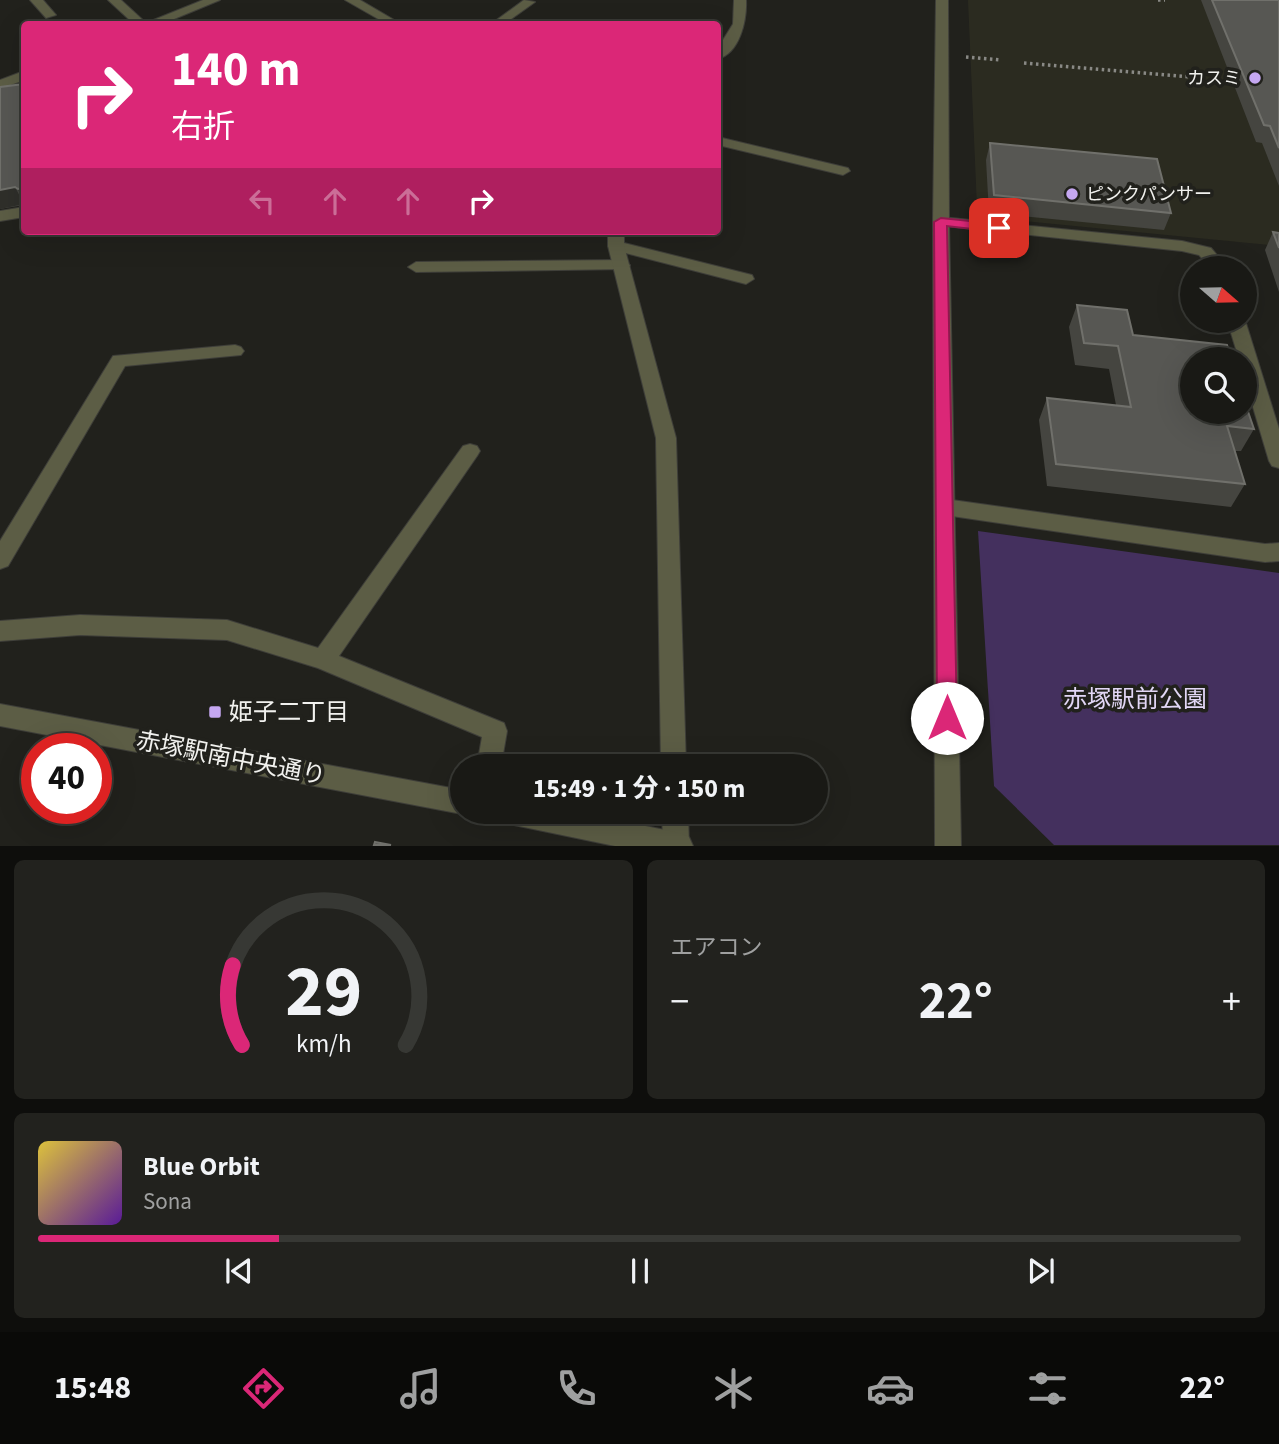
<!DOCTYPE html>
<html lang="ja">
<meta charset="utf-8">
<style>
body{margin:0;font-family:"Source Sans 3","Noto Sans JP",sans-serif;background:#22221e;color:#f1f3f6;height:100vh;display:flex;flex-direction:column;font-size:26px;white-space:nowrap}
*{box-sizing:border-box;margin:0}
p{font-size:23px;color:#9fa0a0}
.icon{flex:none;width:38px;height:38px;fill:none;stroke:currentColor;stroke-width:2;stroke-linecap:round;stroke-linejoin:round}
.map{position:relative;height:846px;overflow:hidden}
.sheet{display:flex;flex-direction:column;gap:14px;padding:14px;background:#0e0e0c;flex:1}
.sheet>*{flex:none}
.top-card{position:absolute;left:21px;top:21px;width:700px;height:214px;border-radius:7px;box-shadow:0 7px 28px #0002,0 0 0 2px #373834;background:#db2777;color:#fff;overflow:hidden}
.needle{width:46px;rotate:110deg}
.controls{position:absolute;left:1180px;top:256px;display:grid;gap:14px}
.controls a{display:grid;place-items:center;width:77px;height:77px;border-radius:50%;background:#191915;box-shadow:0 7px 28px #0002,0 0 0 2px #373834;font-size:35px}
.speed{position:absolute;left:21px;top:733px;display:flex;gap:14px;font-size:35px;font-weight:700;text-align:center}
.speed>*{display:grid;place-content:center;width:91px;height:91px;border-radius:50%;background:#191915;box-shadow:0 7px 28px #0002,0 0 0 2px #373834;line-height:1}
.speed .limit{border:10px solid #d22;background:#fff;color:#111}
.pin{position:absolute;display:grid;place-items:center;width:60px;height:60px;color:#fff;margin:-30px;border-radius:14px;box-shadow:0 4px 10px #0006}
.me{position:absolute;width:77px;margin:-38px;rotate:0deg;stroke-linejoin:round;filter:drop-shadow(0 0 5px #0008)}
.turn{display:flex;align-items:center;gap:24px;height:147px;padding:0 35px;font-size:32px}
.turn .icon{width:91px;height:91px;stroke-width:2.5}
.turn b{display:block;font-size:49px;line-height:60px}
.lanes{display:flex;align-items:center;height:66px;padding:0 35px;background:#0003;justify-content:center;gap:35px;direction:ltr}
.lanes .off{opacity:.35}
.big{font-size:52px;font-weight:700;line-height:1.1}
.sheet .card{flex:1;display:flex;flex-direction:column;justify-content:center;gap:10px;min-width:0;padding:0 24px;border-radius:10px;background:#22221e}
.sheet .dial{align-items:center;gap:0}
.dial svg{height:182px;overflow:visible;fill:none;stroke:#373834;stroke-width:7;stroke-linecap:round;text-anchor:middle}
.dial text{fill:#f1f3f6;stroke:none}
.song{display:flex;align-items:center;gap:21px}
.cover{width:84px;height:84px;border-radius:10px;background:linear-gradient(135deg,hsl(50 70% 55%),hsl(270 70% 35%))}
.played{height:7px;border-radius:4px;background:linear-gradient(90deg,#db2777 20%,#373834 20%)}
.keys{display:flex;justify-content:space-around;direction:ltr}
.heat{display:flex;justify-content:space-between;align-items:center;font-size:38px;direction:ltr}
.sheet .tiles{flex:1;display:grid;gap:14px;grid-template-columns:1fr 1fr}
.card:last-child{grid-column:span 2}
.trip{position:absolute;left:450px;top:754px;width:378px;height:70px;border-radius:35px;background:#191915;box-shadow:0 7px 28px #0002,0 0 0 2px #373834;font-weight:700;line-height:70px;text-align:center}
.tab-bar{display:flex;height:112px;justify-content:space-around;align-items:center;background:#0a0a08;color:#9fa0a0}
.tab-bar .icon{width:49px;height:49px}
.tab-bar .on{color:#db2777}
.tab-bar b{font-size:32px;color:#f1f3f6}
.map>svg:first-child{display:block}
.built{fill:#2b2b20}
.green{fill:#44305e}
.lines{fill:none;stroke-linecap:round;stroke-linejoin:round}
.service-casing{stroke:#3e3e39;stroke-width:2}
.minor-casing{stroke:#3e3e39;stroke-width:2}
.tertiary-casing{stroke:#3e3e39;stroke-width:2}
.path{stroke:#898985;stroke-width:3.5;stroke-dasharray:2.5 3.5;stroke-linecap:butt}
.service{fill:#5c5d45;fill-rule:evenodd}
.minor{fill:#5c5d45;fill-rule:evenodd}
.tertiary{fill:#5c5d45;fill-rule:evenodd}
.wall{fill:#454540}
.shaded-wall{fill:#2f2f2a}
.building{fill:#575753;stroke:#70706b;stroke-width:2}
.route{fill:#db2777;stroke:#8e194d;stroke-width:2}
.poi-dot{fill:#c5a7f1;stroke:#21211c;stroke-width:2.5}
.labels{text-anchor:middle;stroke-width:7;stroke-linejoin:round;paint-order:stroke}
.far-poi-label{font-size:18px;fill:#f1f1ee;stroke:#21211c;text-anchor:end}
.near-park-label{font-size:24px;fill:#e2d7f6;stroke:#21211c}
.near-poi-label{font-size:24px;fill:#f1f1ee;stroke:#21211c;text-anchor:start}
.near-street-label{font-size:24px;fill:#f1f1ee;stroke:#21211c}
</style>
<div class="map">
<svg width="1279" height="846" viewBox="0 0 1279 846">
<rect width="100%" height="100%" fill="#21211c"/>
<!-- built -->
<path class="built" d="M968 0H1279V246L994 218 977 207Z"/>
<!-- green -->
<path class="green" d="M978 531 1279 573V845H1054L994 786Z"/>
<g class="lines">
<defs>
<path id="service" d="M30 0H43L56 15 46 18Z
M108 0H121L146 23 203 0H220L162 24H134Z
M524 0 535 2 504 24H491Z
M24 71V80L0 89V80Z
M718 137 848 168 850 171 843 175 718 145Z
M616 241 752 275 754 279 746 284 610 249 608 246Z
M622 260 630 265 628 269 416 272 408 267 416 262Z
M235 345 241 347 244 351 241 355 125 366 8 566 0 569V541L113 356Z
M470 444 477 446 480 451 477 456 339 656 504 723 507 731 501 766H477L482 737 318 668 227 640 80 635 0 641V621L80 615 227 620 318 648 463 446Z"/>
<path id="minor" d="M345 0H360L401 24H387Z
M734 0H746C747 20 740 53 718 59V48L733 24Z
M24 207V217L0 221V211Z
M941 217 1182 241 1211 248 1228 268H1211L1199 255 1182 251 935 225 933 222Z
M608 231H624V246L676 438 686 766H661L656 438 608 246Z
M1227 320H1245L1279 429V468L1272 466 1269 461 1244 377V359H1239Z
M945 499 1265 544 1279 543V561L1265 562 945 515 938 513 935 507 938 501Z
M662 812H688L689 846H663Z"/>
<path id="tertiary" d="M936 0H948L949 222 961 846H935L933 222Z
M0 704 462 790V812H468L462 814 0 726Z
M501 812H576L680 833 689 837 693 846H615L514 825 505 821Z"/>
</defs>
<!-- service casing -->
<use href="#service" class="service-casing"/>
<!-- minor casing -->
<use href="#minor" class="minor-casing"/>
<!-- tertiary casing -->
<use href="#tertiary" class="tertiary-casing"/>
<!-- path -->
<path class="path" d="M1158 0H1165
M966 57 1001 60
M1024 63 1191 77"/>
<!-- service -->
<use href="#service" class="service"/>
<!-- minor -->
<use href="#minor" class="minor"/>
<!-- tertiary -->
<use href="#tertiary" class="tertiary"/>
</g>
<!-- wall -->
<path class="wall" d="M1201 0H1279V186L1262 143 1256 142Z
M24 84V205L0 209Z
M990 143 1171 213 1164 230 989 213 986 160Z
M1273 232 1279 233V292L1265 250Z
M1077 305 1133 335 1254 429 1241 451H1234L1245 484 1231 507 1047 486 1039 420 1047 398 1116 405 1109 369 1075 365 1069 327Z"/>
<!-- shaded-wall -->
<path class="shaded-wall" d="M15 187 24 204 0 209V190Z
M24 188V202L18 189Z"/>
<!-- building -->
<path class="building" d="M1212 0H1279V148L1270 126 1264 125Z
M24 84V188L18 189 15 187 0 190V87Z
M990 143 1157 159 1171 213 994 195Z
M1273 232 1279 233V248Z
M1077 305 1127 310 1133 335 1227 345 1231 359H1192V411H1244V400L1254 429 1227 426 1245 484 1056 464 1047 398 1131 407 1118 346 1084 343Z
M375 842 391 845H374Z"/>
<!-- route -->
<path class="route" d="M941 218 999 224 1005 228 999 232 947 226 957 718 954 724 947 727 940 724 937 718 934 222Z"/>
<!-- markers -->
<g class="poi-dot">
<circle cx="1255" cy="78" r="7"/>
<circle cx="1072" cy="194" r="7"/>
<rect x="208" y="705" width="14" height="14" rx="3.5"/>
</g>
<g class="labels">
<!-- far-poi labels -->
<g class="far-poi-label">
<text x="1241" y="84">カスミ</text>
<text x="1086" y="200" text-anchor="start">ピンクパンサー</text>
</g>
<!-- near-park labels -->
<g class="near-park-label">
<text x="1135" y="707">赤塚駅前公園</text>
</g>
<!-- near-poi labels -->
<g class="near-poi-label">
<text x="229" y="720">姫子二丁目</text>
</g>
<!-- near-street labels -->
<g class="near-street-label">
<text transform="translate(231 758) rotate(11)" y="8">赤塚駅南中央通り</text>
</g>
</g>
</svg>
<div class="controls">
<a><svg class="needle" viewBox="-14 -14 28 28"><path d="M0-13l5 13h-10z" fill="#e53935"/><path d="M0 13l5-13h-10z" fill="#9fa0a0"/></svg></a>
<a><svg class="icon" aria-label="search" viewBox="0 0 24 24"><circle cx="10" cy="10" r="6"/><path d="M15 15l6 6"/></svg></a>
</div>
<div class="speed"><div class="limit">40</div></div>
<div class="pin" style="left:999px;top:228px;background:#d93025"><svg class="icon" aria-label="arrive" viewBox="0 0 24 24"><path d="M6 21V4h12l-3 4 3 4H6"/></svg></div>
<svg class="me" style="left:947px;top:718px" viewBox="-20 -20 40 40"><circle r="19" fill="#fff"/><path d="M0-13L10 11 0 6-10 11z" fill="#db2777"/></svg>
<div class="trip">15:49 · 1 分 · 150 m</div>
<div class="top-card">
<div class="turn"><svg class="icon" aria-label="right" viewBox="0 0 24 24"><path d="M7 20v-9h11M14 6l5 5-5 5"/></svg><div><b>140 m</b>右折</div></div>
<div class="lanes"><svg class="icon off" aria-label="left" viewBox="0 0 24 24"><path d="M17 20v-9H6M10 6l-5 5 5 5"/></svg><svg class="icon off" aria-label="ahead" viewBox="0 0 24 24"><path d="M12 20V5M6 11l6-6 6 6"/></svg><svg class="icon off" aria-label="ahead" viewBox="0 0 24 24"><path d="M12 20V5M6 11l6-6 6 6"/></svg><svg class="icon" aria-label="right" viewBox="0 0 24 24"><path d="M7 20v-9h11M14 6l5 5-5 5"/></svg></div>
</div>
</div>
<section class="sheet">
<div class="tiles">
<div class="card dial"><svg viewBox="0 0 100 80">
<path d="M14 69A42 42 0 1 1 86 69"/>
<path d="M14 69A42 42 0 0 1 10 34" stroke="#db2777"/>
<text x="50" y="56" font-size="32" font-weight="700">29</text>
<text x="50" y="72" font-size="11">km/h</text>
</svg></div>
<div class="card"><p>エアコン</p>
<div class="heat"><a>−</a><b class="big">22°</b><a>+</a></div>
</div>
<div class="card">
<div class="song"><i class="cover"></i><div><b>Blue Orbit</b><p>Sona</p></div></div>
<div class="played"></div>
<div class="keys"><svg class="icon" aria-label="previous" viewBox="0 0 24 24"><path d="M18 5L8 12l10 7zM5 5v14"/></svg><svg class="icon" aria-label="pause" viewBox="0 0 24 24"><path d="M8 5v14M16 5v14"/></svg><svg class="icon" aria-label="next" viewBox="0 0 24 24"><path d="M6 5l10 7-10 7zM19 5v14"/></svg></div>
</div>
</div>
</section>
<nav class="tab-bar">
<b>15:48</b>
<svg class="icon on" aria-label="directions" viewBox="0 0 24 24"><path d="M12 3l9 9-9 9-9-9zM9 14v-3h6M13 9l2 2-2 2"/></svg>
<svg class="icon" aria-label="music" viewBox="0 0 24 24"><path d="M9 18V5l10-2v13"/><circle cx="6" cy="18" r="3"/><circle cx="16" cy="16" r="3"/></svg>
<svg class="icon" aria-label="phone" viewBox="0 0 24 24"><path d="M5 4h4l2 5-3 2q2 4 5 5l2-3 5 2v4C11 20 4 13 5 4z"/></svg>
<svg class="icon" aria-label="climate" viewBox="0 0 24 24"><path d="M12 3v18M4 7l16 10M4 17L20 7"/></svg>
<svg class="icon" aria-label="car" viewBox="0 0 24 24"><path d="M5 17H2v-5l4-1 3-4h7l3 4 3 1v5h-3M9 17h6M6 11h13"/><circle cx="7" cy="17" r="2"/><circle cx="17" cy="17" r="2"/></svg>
<svg class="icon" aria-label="filters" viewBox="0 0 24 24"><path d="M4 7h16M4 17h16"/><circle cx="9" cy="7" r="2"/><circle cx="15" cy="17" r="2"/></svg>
<b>22°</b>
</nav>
